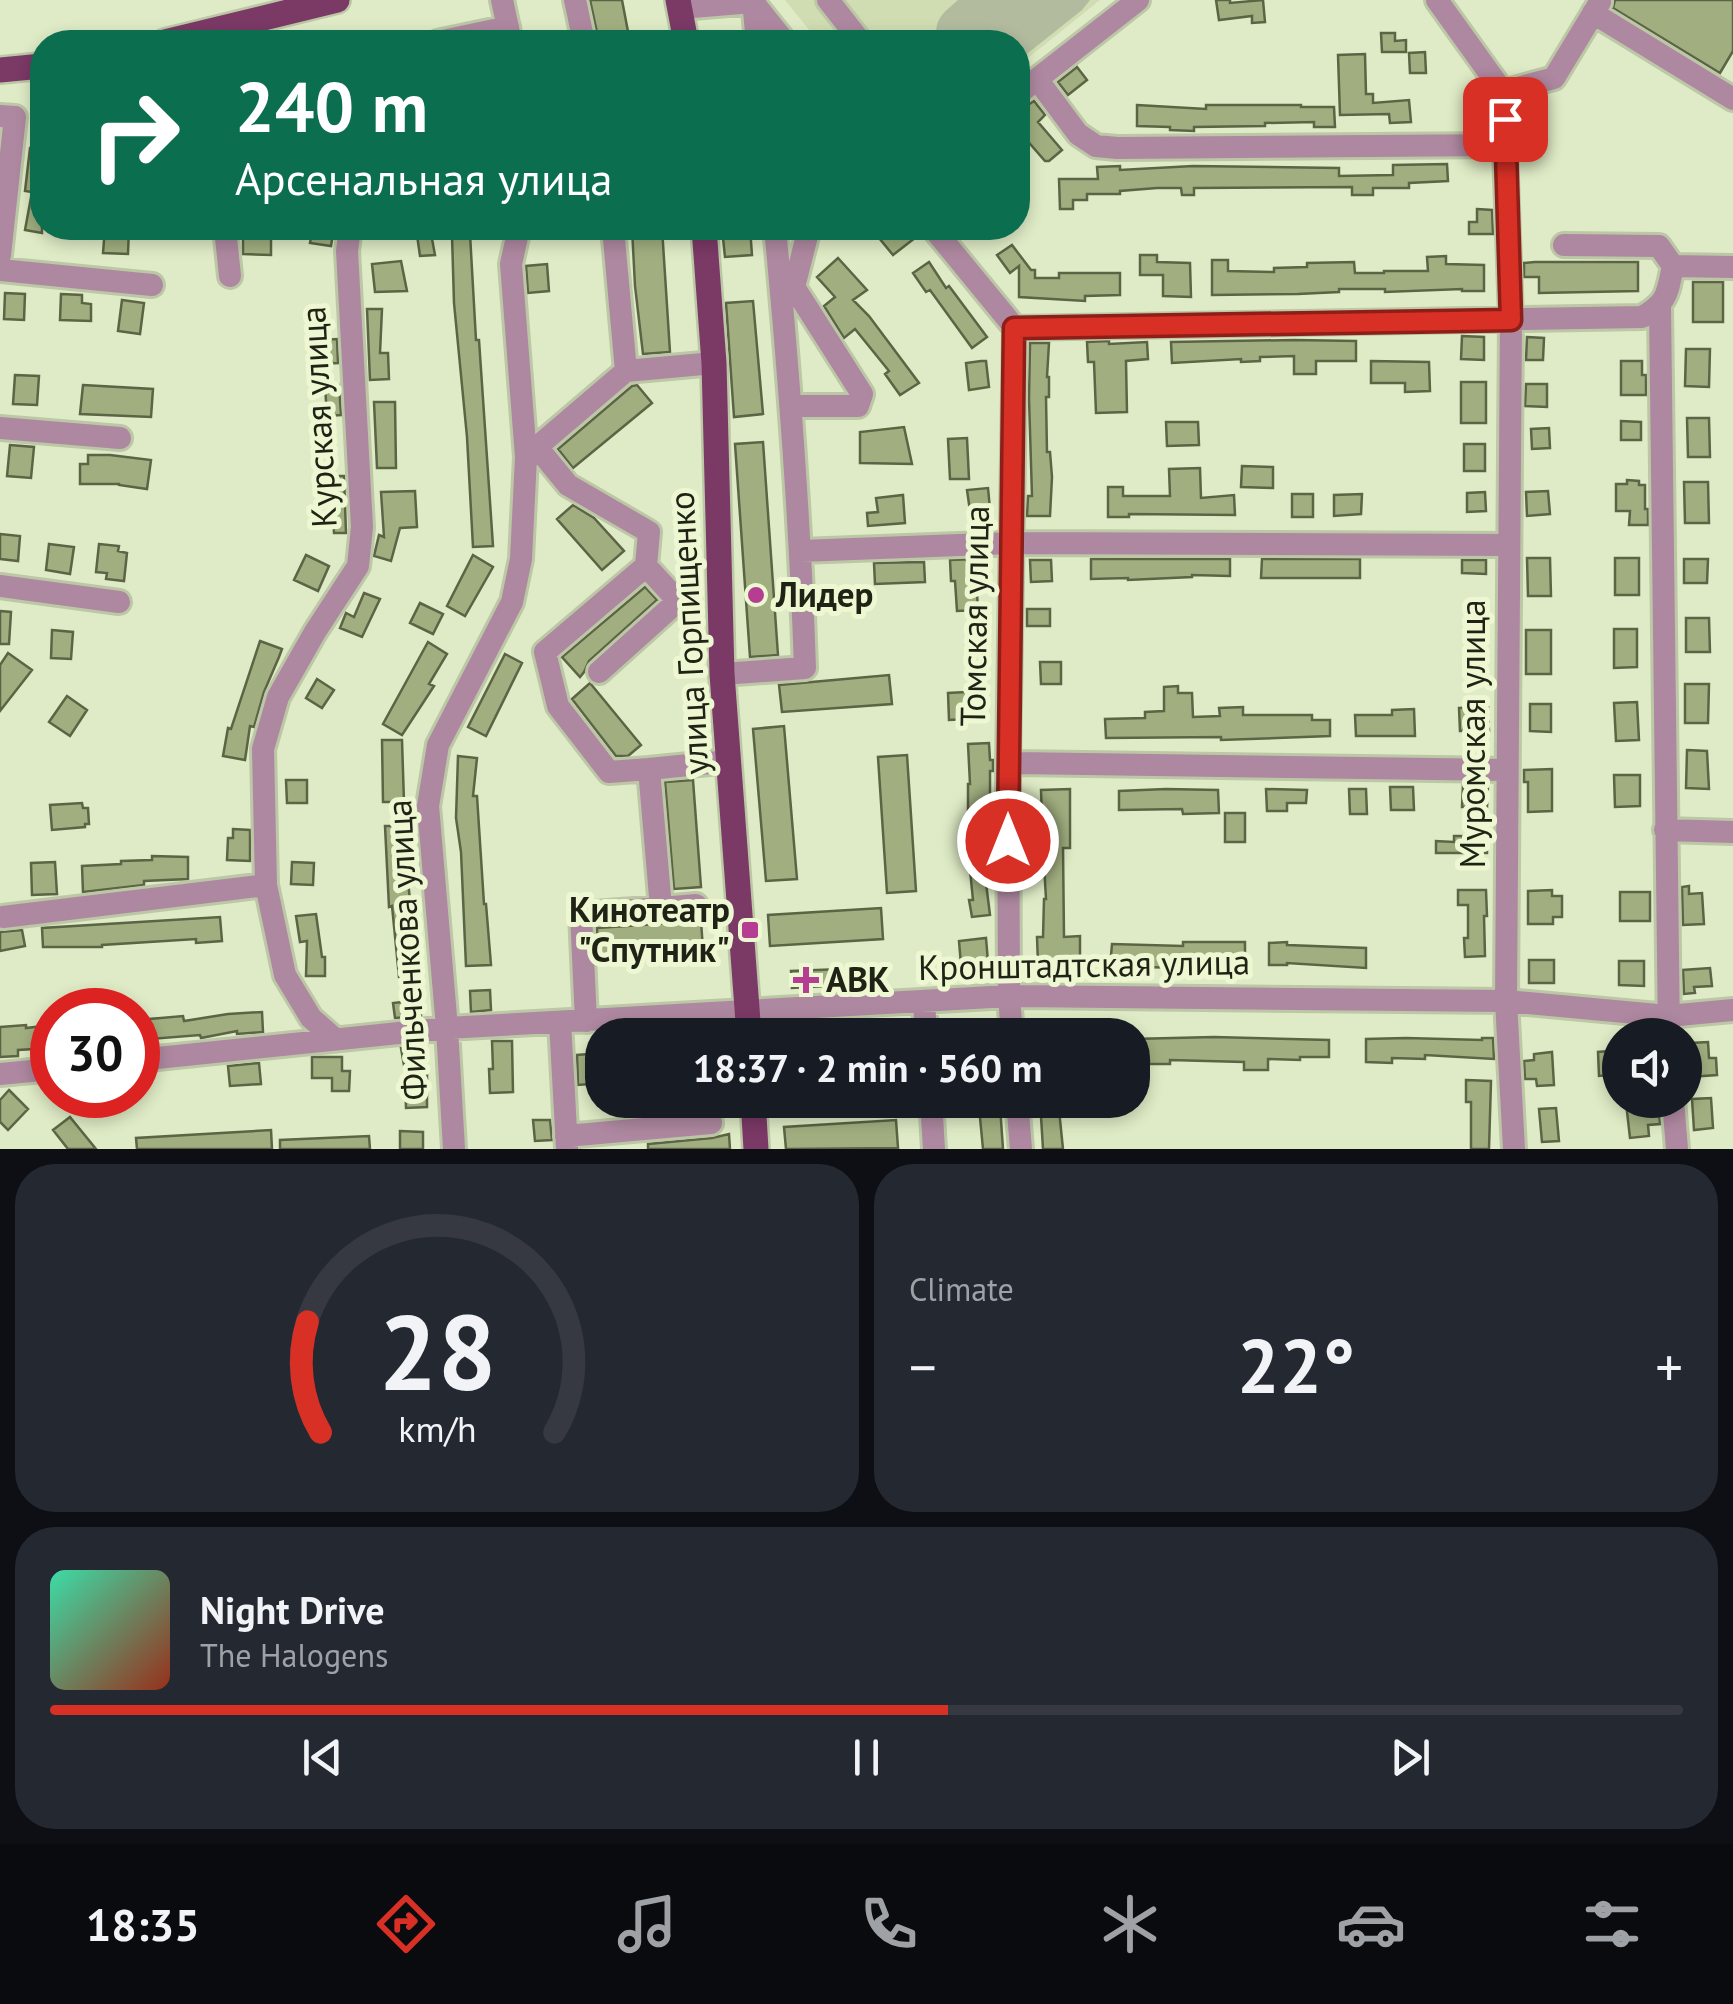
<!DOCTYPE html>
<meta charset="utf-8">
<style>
body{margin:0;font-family:"PT Sans",sans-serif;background:#242831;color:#f1f3f6;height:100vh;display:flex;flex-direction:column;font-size:38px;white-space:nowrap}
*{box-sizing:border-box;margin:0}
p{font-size:32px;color:#9ea1a6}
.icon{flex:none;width:55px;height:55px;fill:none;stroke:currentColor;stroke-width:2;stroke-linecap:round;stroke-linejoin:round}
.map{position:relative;height:1149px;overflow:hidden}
.details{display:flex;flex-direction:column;gap:15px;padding:15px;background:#0d0f14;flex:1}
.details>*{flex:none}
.top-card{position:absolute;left:30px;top:30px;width:1000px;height:210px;border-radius:40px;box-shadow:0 5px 15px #0003;background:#0b6e4f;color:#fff;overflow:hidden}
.buttons{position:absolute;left:1602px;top:1018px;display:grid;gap:20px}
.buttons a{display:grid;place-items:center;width:100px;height:100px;border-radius:50%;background:#171b24;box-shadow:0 5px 15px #0003;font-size:50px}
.speed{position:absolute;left:30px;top:988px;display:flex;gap:20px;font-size:50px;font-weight:700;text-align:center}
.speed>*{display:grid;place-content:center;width:130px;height:130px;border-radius:50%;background:#171b24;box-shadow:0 5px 15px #0003;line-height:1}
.speed .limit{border:15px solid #d22;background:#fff;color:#111}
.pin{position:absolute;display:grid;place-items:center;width:85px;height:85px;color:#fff;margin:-42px;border-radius:20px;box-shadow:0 5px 15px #0006}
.me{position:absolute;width:110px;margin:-55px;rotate:0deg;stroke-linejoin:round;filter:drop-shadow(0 0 8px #0008)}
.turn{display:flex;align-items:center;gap:35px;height:210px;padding:0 40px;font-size:45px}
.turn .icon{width:130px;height:130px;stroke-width:2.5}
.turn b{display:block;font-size:70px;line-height:85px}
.big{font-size:75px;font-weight:600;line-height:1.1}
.details .widget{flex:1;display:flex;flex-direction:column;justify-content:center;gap:15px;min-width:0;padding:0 35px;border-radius:40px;background:#242831}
.details .dial{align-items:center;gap:0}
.dial svg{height:260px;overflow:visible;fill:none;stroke:#363941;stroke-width:7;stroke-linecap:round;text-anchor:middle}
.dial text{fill:#f1f3f6;stroke:none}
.song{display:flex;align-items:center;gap:30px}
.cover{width:120px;height:120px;border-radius:15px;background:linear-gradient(135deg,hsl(160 70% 55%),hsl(10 70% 35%))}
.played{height:10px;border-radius:5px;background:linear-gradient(90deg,#d93025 55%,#363941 55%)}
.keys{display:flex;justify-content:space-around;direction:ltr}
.heat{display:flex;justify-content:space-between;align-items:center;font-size:55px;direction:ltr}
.details .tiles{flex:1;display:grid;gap:15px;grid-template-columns:1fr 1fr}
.widget:last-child{grid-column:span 2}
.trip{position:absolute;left:585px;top:1018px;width:565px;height:100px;border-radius:40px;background:#171b24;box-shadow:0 5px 15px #0003;font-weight:600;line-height:100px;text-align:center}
.tab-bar{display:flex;height:160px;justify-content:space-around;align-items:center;background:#090b0e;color:#9ea1a6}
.tab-bar .icon{width:70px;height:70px}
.tab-bar .on{color:#d93025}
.tab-bar b{font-size:45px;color:#f1f3f6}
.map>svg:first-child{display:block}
.built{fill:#d0dcb2}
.pitch{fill:#b2bb9e}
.building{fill:#a1af80;stroke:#5b6444;stroke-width:2.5}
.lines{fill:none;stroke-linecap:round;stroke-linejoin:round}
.minor-casing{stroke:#bcc7a6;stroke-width:28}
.major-casing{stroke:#bcc7a6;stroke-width:30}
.minor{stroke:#ae88a0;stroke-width:22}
.major{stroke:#7b3966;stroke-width:25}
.route-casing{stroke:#8d1f18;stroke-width:25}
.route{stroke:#d93025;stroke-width:18}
.poi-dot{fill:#b53e93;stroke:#edf8d3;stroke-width:4}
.labels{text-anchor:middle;stroke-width:10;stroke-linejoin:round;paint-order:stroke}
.street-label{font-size:35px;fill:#1f2316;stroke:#edf8d3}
.poi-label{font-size:35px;font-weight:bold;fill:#1f2316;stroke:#edf8d3;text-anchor:start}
</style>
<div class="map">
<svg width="1733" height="1149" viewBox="0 0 1733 1149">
<rect width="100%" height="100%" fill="#dfebc6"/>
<!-- built -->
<path class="built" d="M785 0H1100L1018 66V42H819Z"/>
<!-- pitch -->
<path class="pitch" d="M958 0H1090L1082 10 1018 61V42H936C935 18 941 15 958 0Z"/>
<!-- building -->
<path class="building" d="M590 0H622L630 42H599Z
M1216 0H1230V3L1263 0 1265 22 1252 23V16L1219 20Z
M1615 0H1733V51L1720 73 1613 8Z
M1381 33H1395V41L1406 40V52H1382Z
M1425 52 1426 73H1410L1409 53Z
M1365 54 1366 94H1373V103L1409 100 1411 122 1390 123 1389 114 1340 115 1338 55Z
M1077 67 1087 80 1068 95 1058 82Z
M1034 101 1045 115 1038 122 1062 150 1049 161H1045L1018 130V109L1026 106Z
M1137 105 1206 109V105H1301V107H1334L1335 127H1314V122L1265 123V126L1194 127V131L1170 130V127L1137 126Z
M30 148 42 149V233L25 230 32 192 25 191Z
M1447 164 1448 181 1409 183V188H1373V195H1352V187L1194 188V195H1182L1181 188H1157L1120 191V194H1087V200H1073V209H1060L1059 179H1098L1097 167 1120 166V170L1193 166 1339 168V176L1393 175V165Z
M1477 209 1492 210 1493 234H1469V222H1477Z
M105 228H129L128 254 103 253Z
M243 228H271V255L243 254Z
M313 228H334L331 246 310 243Z
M416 228H430L435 255 420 256Z
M632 228H662L670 352 643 354 635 286Z
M722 228H750L752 255 725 257Z
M883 228H918L920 234 893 255 875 233Z
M470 234 476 340H479L493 546 473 547 467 437 454 303 452 235Z
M1012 245 1031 270H1035V278H1059V273H1120V295L1085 296V301L1019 297V266L1010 273 997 255Z
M1140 255H1157V262L1190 263 1191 297 1163 296V275H1140Z
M1446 256V264L1484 265V291H1462V289L1385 292V289H1339V292L1298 294 1212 295V260H1228V271L1274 272V268L1307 267V263L1354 262 1355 273H1384V271H1428L1427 257Z
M838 258 867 290 853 300 869 316 919 383 900 395 885 374 889 371 855 329 844 338 824 306 835 297 817 277Z
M401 261 407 291 375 292 372 264Z
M929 262 946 288 949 286 987 337 972 348 930 290 926 292 913 273Z
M1535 262H1638V291L1539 293V277H1524V263Z
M547 264 549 291 528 293 526 266Z
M1693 282H1723V322H1693Z
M5 293 25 294 24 320 4 319Z
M61 294 82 295V303L91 304V321L60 320Z
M122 300 144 303 140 334 118 331Z
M753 301 763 414 734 417 726 303Z
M367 309H382L380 353H388L389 379 370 380Z
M1462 336 1484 337V360L1461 359Z
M1527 337 1544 338 1543 360H1526Z
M337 339 338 363 322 364 321 340Z
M1294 340 1356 341V361H1316V374H1294V356L1260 357V361L1241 362V359L1172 363 1171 342Z
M1109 341V344L1147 342 1148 359 1126 361 1127 412 1096 413 1094 362H1088L1087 342Z
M1030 343H1049L1047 377H1049V397H1046L1047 452H1050L1052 477 1050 516H1027L1028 496H1032L1029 398Z
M1686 349H1710L1709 387 1685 386Z
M981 361H986L989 387 969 390 966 363Z
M1371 361 1429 362 1430 391 1405 392V383H1371Z
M1621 361H1642V375H1646V395H1621Z
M15 375 39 376 37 405 13 404Z
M1461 382H1486V423H1461Z
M1526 384H1547V407L1525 406Z
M83 385 153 389 151 417 80 414Z
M339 385 341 415 327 416 325 386Z
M637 385 652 403 573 468 558 449 632 386Z
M374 402H395L396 468H377Z
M1687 418H1709L1710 457H1688Z
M1621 421 1641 422V440H1621Z
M1166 422H1198L1199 445 1167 446Z
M904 427 912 464 860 463V432Z
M1549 428 1550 448 1532 449 1531 429Z
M967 438 969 479H950L948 439Z
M763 442 778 655 750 657 735 444Z
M1464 444H1485V471H1464Z
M10 445 34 447 31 478 7 476Z
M88 455H110L151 460 147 489 119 485V484H80V464H88Z
M1242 466 1273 467V488L1241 487Z
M1200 468 1201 498 1234 495 1235 515 1129 514V517H1108V487H1123V496H1170L1169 469Z
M331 476H344L346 533H334Z
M1627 480 1639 481V485H1645V509H1648V525H1629L1630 511H1616V484H1627Z
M1684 482H1708L1709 523H1685Z
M988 488 990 509 970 511 967 490Z
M415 491 417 527 400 528 391 561 374 556 379 535 384 537 381 492Z
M1548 491 1550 514 1527 516 1526 492Z
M1485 492 1486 511 1467 512V493Z
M1292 494H1313V517H1292Z
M1362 494 1361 514 1334 516V495Z
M903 495 905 523 868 526 867 513 878 512 876 498Z
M573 505 594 518 624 551 602 570 557 519Z
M0 534 20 536 18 561 0 559Z
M49 544 74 547 70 574 46 570Z
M99 544 119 546 118 551 127 553 124 581 106 579 107 573 96 572Z
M306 555 329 566 318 591 294 580Z
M473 555 493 567 465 616 447 606Z
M1527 558H1550L1551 596H1528Z
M1615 558H1639V595H1615Z
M975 559 978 610 957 611 955 581H951L950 560Z
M1091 559H1230V576L1192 575V577L1128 580V578L1091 579Z
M1262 559H1360V578H1261Z
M1684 559H1708L1707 583H1684Z
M1030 560H1051L1052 581 1031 582Z
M1462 560H1486V574L1462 573Z
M924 562 925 582 875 584 874 563Z
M645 587 657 600 589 661 584 672 580 677 562 657Z
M364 593 380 599 362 637 340 628 346 613 354 617Z
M420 603 443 614 433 634 410 623Z
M1027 609H1050V626H1027Z
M0 611 11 612 9 644H0Z
M1686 618H1709L1710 652H1686Z
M1614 629H1637V667L1614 668Z
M52 630 73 632 71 659 51 658Z
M1526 630H1551V674H1526Z
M260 641 282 649 279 657 264 692 254 727 250 726 245 760 223 756 228 728 231 729Z
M428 642 447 654 429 684 434 686 402 735 383 724Z
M8 653 32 670 0 711V665Z
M505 654 522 663 486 736 468 727Z
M1040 662H1061V684H1041Z
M889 675 892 704 782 712 779 685Z
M317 679 334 690 322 708 306 698Z
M590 683 641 745 628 756H616L572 699Z
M1685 684H1709L1708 723H1685Z
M1178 686V693H1192L1193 717 1220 716 1219 708 1243 707V715H1312V720H1330V736L1221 740V737L1106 738 1105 719 1145 718V712L1164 711V687Z
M966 692 968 719 949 720 948 693Z
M67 696 87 710 70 736 49 722Z
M1637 702 1639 740 1616 741 1614 703Z
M1530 704H1551V732L1530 731Z
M1488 707 1489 731H1460L1459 708Z
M1414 709 1415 736H1356L1355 715H1392V710Z
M784 726 797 879 766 881 753 729Z
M382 740H402L404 802H383Z
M989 743 990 760H993V771H990V806H993V822H988L989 858 993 883H986L990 915 972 917 969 900H973L969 860 971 859 970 822H968V784H970L968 744Z
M1687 750 1707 751 1709 789 1686 788Z
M907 755 916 891 887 893 878 757Z
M458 756 477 758 473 796H477L484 904H486L491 965 466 966 461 852 456 818Z
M1552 769V811L1528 812V782H1524V770Z
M1614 775H1640V806L1615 807Z
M286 780H307V803H287Z
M693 780 701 887 674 889 665 782Z
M1463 784 1488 785 1487 807H1462Z
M1390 787H1413L1414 810H1391Z
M1070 789V848H1063L1064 937 1080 936V963L1038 964 1037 937H1043L1044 899H1046L1043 847H1039L1040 820H1042L1041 790Z
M1166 789 1218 790 1219 813 1183 814 1182 809 1119 810V791Z
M1266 789 1307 790 1306 803H1287V811H1267Z
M1349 789H1366L1367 814H1350Z
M82 803 83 808H88L89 824H85V827L52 830 50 805Z
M1225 813H1245V842H1225Z
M385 826H404L406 881H408L418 976 399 977 392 906 389 907Z
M233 829 250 830V861L227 860 228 838H233Z
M1454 836H1487V853H1436V841L1454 842Z
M152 856 188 857V879L144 881V885L83 892 82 866 121 864V861L152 860Z
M55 862 57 894 32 895 31 863Z
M292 862 314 863 313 885 291 884Z
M1689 886V894L1702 893 1704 924 1683 925 1682 887Z
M1458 890H1486L1487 916H1484L1485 956 1465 957 1464 938H1468V905H1458Z
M1552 890V896H1562V917H1553V924H1528V891Z
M1620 892H1650V921H1620Z
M881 908 883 939 770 946 768 915Z
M316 914 322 957H325V976H306L307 941 300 942 296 916Z
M220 917 222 941 196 943V939L102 945V947H43L42 928Z
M701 921 703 949 598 955 597 928Z
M22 930 25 946 0 951V932Z
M986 938 988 962 961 965 959 941Z
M1183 942H1245V968L1110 967 1112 944 1183 946Z
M1287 942V945L1366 948V968L1287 963V965H1269V943Z
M1529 960H1554V983H1529Z
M1619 961H1644V986L1619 985Z
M1710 968 1712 986 1694 987 1695 993 1684 994 1683 970Z
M842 969 843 985 792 988 791 971Z
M490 990 491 1010 471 1012 470 991Z
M420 1000 421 1016 395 1018 393 1003Z
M262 1012 263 1032 237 1034V1031L201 1038 200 1035 138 1040V1020L183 1016 184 1021 228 1014Z
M26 1025V1028L52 1025V1048L18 1050V1056L0 1057V1027Z
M1214 1037 1329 1040V1057H1300V1060L1268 1059V1070H1244V1062L1170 1060V1064H1149V1061H1132V1039Z
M1406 1038 1482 1040V1038H1493L1494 1059 1425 1055V1059L1392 1058V1063L1366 1062V1039Z
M492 1041H512L513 1092 490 1093 489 1069H493Z
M1708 1042 1709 1058H1716L1717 1075 1690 1077 1689 1071 1685 1072V1051L1690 1050V1043Z
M422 1046 427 1071V1107L406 1108 405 1071 401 1048Z
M1620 1050V1074L1599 1076 1598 1052Z
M1552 1052 1554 1085 1537 1086 1536 1079H1525L1524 1061 1534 1060V1054Z
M602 1053V1083L578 1085 577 1055Z
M312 1057H342V1071H350L349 1091H332V1078H312Z
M259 1063 261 1084 230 1086 228 1066Z
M1466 1080 1491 1081 1489 1149H1471V1102H1466Z
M9 1090 28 1109 8 1130 0 1122V1100Z
M1711 1098 1713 1128 1694 1130 1692 1099Z
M1040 1100H1058L1063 1149H1043Z
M1658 1100 1660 1124 1648 1125 1649 1136 1630 1138 1626 1103Z
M1000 1106 1003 1149H983L979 1107Z
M1556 1108 1559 1141 1542 1142 1539 1109Z
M70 1117 96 1149H68L53 1130Z
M533 1120H550L552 1140 535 1141Z
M896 1120 898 1148 786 1149 784 1127Z
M271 1130 272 1149H137L136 1138Z
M400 1131 423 1132V1149H400Z
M729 1134 730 1149H648V1144L712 1138Z
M369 1136 370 1149H280V1140Z"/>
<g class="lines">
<defs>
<path id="minor" d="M502 0 511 42
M575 0 584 42
M828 0 861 42
M1437 0 1503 92 1511 320 1506 1001 1514 1149
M753 1 757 42
M680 8 753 2 785 42
M1593 13 1733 99
M438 42 508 27
M1037 79 1078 134 1096 146 1117 148 1506 145
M1503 92 1554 78 1600 2
M1018 94 1138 0
M0 116 15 117 0 255
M225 228 230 276
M613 228 626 371 714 363
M933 228 1015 328 1008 763 1009 996 1012 1035
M1564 245 1659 246 1673 266
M0 270 152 285
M1660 307 1669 1035
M1015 328 1642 317C1668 302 1667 294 1673 266L1733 267
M626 371 537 447 568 485 649 532 646 566 545 652 558 706 609 772 649 769 661 908 696 905
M792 406H858L862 394 794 287 809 228
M0 428 120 438
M801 551 1012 543 1509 545
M0 586 119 602
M599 672 678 601 646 566
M722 674 805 668C800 520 789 374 775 228
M1008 763 1507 770
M649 769 729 761
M1665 830 1733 832
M3 917 266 885
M924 1001 926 1035
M586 1021 581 914 661 908
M560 1022 567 1148
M335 1039 311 1018 285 975 266 885 263 749 278 697 315 632 358 566 362 527 347 251 350 228
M138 1060 447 1028 1009 996 1506 1001 1668 1016 1733 1010
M0 1074 52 1069
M931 1100 934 1149
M1017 1100 1021 1149
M1673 1100 1677 1149
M566 1136 711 1123
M454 1149 447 1028 428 806 438 745 512 602 521 559 526 457 511 264 519 228"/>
<path id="major" d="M678 0 686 42
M165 42 337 0
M0 70 42 66
M704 228 714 363 722 674 749 1035
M753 1100 756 1149"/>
</defs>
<!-- minor casing -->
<use href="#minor" class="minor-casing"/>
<!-- major casing -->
<use href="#major" class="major-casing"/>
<!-- minor -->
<use href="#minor" class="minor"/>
<!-- major -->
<use href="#major" class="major"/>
</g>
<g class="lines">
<defs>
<path id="route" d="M1008 841 1014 328 1511 320 1505 119"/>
</defs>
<!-- route casing -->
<use href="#route" class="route-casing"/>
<!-- route -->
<use href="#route" class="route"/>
</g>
<!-- markers -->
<g class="poi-dot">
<circle cx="756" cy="595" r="10"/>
<rect x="740" y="920" width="20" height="20" rx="5"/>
<path d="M801 965h10v10h10v10h-10v10h-10v-10h-10v-10h10z"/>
</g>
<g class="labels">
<!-- street labels -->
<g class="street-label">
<text transform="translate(319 417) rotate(-93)" y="12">Курская улица</text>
<text transform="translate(975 616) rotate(-89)" y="12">Томская улица</text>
<text transform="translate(689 633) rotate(-93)" y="12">улица Горпищенко</text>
<text transform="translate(1473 734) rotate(-90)" y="12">Муромская улица</text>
<text transform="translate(407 950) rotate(-93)" y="12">Фильченкова улица</text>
<text transform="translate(1084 965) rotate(-1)" y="12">Кронштадтская улица</text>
</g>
<!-- poi labels -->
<g class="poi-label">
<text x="776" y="607">Лидер</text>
<text x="730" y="922" text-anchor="end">Кинотеатр<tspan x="730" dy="40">"Спутник"</tspan></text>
<text x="826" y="992">АВК</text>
</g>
</g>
</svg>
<div class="buttons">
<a><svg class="icon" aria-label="sound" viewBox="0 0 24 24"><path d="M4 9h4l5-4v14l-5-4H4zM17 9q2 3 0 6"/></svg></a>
</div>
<div class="speed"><div class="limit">30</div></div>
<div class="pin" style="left:1505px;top:119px;background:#d93025"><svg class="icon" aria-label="arrive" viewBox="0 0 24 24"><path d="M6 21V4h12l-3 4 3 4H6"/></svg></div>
<svg class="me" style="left:1008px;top:841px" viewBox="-20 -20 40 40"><circle r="17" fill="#d93025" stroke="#fff" stroke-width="3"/><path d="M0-11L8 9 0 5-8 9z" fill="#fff"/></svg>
<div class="trip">18:37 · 2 min · 560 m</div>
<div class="top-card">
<div class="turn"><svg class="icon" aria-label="right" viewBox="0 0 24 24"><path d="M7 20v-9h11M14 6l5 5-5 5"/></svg><div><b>240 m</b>Арсенальная улица</div></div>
</div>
</div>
<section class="details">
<div class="tiles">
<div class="widget dial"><svg viewBox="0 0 100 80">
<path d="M14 69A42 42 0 1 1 86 69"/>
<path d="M14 69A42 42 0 0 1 10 35" stroke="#d93025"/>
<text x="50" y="56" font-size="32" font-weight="700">28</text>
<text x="50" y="72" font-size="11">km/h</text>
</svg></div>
<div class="widget"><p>Climate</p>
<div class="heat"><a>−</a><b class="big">22°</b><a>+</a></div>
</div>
<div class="widget">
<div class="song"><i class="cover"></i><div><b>Night Drive</b><p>The Halogens</p></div></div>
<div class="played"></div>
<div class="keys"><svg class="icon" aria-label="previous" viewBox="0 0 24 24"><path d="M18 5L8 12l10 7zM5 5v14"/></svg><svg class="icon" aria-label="pause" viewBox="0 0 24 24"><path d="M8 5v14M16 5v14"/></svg><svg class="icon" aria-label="next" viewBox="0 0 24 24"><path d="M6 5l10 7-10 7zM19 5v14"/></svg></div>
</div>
</div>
</section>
<nav class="tab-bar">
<b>18:35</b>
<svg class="icon on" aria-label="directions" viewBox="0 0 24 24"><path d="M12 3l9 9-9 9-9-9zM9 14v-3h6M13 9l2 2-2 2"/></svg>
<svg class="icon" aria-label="music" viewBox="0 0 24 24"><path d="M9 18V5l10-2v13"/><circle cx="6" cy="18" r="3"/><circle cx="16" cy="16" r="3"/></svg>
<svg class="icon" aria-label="phone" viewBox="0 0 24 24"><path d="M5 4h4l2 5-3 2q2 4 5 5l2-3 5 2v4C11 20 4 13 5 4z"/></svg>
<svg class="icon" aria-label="climate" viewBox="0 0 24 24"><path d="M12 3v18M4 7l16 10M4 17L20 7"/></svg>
<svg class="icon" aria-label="car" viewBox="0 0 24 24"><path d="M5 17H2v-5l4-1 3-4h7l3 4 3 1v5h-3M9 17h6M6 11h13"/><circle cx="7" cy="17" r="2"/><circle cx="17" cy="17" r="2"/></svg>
<svg class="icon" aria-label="filters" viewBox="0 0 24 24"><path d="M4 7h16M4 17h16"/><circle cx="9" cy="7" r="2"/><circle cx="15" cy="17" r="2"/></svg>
</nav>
